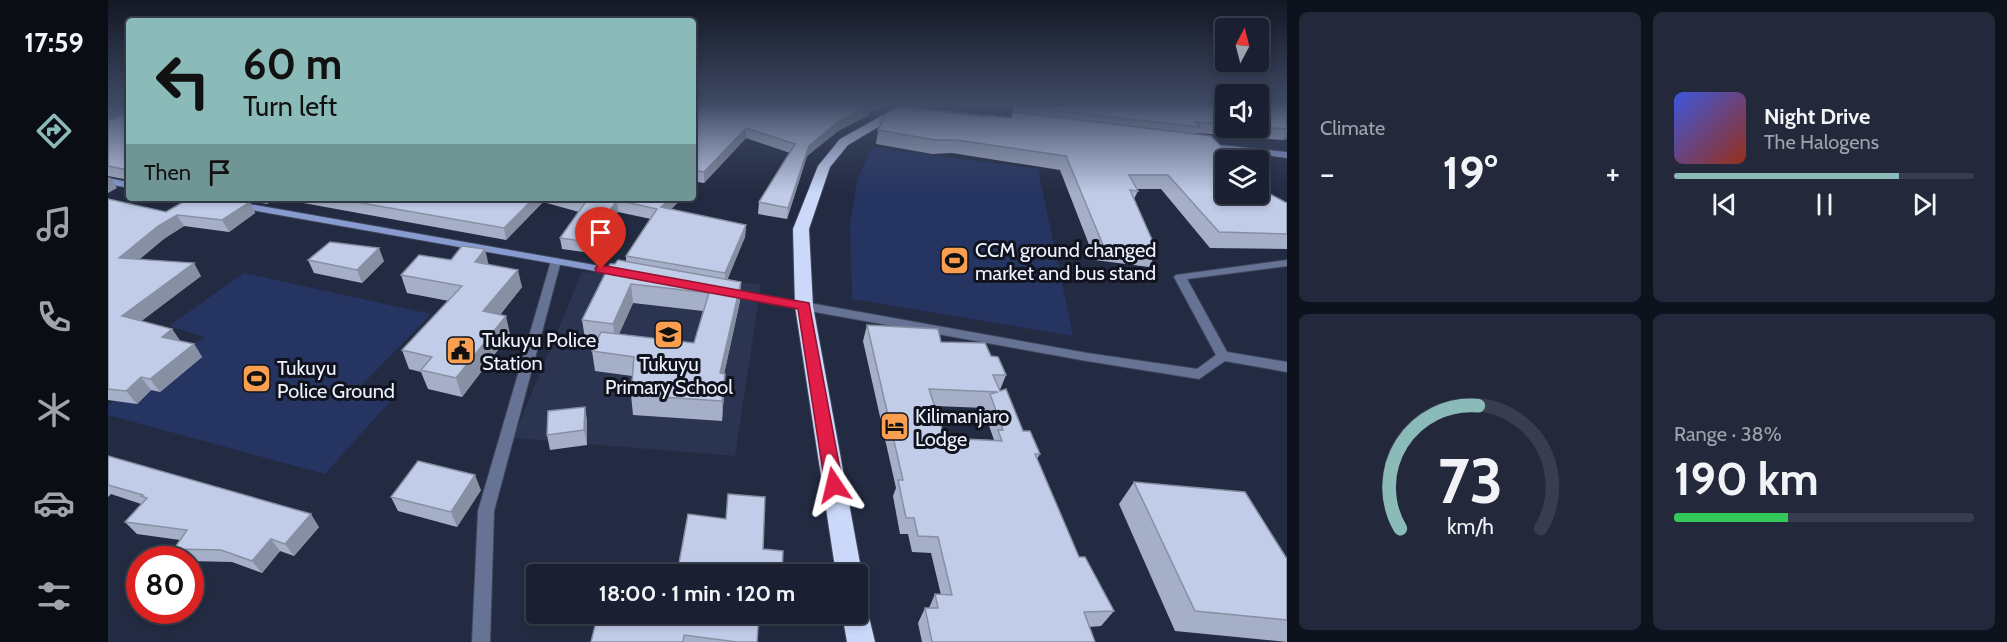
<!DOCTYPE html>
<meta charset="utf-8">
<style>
body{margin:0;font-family:Cabin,sans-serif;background:#23283a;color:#f1f3f6;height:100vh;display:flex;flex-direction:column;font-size:22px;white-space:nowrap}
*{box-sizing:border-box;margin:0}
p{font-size:20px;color:#9fa3ac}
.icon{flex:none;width:33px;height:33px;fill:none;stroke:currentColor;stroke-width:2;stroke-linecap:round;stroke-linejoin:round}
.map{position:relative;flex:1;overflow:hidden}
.details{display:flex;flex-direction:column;gap:12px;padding:12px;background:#0e121c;width:720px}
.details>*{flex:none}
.hud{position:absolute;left:18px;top:18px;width:570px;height:183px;border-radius:6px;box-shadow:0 3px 9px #0003,0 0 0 2px #383e4d;background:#8bbbb9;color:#111;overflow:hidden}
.needle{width:39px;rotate:7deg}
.fabs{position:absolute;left:1107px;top:18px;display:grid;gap:12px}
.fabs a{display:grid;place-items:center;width:54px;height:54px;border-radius:6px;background:#1a2032;box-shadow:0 3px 9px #0003,0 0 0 2px #383e4d;font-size:30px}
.speed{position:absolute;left:18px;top:546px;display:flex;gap:12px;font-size:30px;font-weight:700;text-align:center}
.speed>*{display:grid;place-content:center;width:78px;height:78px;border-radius:50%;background:#1a2032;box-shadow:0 3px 9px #0003,0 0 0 2px #383e4d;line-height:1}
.speed .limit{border:9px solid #d22;background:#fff;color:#111}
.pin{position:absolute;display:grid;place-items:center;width:51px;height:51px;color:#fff;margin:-62px -26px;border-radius:50% 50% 50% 0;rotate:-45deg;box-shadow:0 0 6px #0007}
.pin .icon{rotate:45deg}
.me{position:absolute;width:66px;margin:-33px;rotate:350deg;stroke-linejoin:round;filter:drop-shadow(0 0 4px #0008)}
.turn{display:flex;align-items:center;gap:21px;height:126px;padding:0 18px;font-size:27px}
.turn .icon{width:78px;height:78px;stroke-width:2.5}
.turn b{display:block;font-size:42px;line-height:51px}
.then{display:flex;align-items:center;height:57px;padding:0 18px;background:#0003;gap:12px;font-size:22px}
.big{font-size:45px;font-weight:800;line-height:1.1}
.details .tile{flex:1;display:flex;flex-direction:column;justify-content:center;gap:9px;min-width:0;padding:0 21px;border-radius:9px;background:#23283a}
.details .dial{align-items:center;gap:0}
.dial svg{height:156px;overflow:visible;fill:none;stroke:#383e4d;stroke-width:7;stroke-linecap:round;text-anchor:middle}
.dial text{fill:#f1f3f6;stroke:none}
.song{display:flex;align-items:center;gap:18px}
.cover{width:72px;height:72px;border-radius:9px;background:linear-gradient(135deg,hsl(230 70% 55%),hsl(10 70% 35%))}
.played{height:6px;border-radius:3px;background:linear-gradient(90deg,#8bbbb9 75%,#383e4d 75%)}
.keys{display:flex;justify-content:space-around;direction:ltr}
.heat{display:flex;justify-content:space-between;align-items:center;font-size:33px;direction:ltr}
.charge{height:9px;border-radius:4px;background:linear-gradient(90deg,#34c759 38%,#383e4d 0)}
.details .tiles{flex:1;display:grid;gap:12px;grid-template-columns:repeat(2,1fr)}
.trip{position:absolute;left:418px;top:564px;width:342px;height:60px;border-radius:6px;background:#1a2032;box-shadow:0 3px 9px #0003,0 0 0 2px #383e4d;font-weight:800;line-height:60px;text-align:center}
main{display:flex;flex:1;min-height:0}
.menu{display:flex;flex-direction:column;width:108px;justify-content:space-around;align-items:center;background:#0a0d14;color:#9fa3ac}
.menu .icon{width:42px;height:42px}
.menu .on{color:#8bbbb9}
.menu b{font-size:27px;color:#f1f3f6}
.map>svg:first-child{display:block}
.built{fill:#2b3451}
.green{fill:#263462}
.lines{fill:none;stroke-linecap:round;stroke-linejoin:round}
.street-casing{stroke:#3f475c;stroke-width:2}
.secondary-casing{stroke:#3f475c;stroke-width:2}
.highway-casing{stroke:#3f475c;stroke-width:2}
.street{fill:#677394;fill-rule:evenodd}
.secondary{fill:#889bd0;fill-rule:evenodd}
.highway{fill:#cbd8f9;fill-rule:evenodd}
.wall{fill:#a6afc8;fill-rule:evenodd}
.shaded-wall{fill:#878fa3}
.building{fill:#c1cce9;stroke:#878fa3;stroke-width:1.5;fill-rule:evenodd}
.route{fill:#e11d48;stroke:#92132f;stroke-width:1.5}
.labels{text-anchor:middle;stroke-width:6;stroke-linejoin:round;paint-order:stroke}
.poi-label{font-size:20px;fill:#edf2fe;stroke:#11141e;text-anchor:start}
</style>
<main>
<nav class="menu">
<b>17:59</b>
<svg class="icon on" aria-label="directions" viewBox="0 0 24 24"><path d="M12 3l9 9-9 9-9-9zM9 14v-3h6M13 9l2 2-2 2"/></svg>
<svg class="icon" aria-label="music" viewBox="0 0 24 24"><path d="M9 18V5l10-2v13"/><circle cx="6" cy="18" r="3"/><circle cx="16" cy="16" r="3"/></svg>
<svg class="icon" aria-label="phone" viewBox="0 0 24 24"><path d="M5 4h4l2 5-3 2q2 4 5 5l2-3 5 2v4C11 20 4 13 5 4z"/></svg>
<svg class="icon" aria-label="climate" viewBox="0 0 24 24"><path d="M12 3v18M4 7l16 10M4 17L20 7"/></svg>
<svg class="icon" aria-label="car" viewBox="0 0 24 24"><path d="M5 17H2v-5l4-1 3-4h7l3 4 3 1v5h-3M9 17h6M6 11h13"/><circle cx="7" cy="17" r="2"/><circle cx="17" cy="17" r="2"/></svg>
<svg class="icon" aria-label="filters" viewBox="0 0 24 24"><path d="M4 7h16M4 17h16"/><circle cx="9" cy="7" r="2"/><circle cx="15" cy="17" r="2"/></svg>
</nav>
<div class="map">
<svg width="1179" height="642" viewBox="0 0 1179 642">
<rect width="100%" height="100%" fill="#232b42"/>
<!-- built -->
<path class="built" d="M474 272 653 284 627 456 405 438Z"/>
<!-- green -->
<path class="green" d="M764 147 930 169 965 336 744 299 742 222 750 178Z
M136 273 323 314 251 388 286 397 217 474 0 415V405L97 337 61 326Z"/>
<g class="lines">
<defs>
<path id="street" d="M448 258 453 261 386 511 382 642H364L370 511 443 261Z
M1179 260V266L1079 279 1119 352 1179 362V372L1117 361 1091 379 979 361 696 310 690 306 696 302 979 353 1089 369 1108 355 1066 277 1068 275Z"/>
<path id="secondary" d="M832 110 892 117 896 119 892 121 835 114 831 112Z
M1094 143 1179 152V158L1097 147H1094Z
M0 178 21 182V188L0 184Z
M130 202 515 270 520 273 515 276 127 207 125 205Z
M617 289 696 302 702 306 696 310 613 294 611 292Z"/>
<path id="highway" d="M803 104H820L792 114 740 145 722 167 701 229 705 306 754 574 750 583V574H728L687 306 685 229 710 166 732 139 784 110Z
M750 601 758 604 767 642H739L734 614H750Z"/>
</defs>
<!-- street casing -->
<use href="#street" class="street-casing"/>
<!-- secondary casing -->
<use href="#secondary" class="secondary-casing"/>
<!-- highway casing -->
<use href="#highway" class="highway-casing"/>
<!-- street -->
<use href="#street" class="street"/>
<!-- secondary -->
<use href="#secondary" class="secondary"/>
<!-- highway -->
<use href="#highway" class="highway"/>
</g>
<!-- wall -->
<path class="wall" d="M0 104H21V180L0 176Z
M585 104H781L774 108 761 112V115L730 131 699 156 679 219 650 214 651 202 682 153 638 138 596 183 590 182 585 187Z
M906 104H1118V128H1150V104H1179V139L1174 140 1089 133 1088 134 1118 194 1179 203V249L1102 248 1053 189H1029L1030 191 1026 199 1049 251 1041 267 987 260 952 170 844 153 824 154 768 144 770 130 877 117 878 115 903 118Z
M123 198H574L563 209 638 225 637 237 619 279 633 282 632 301 616 374V393L614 421 525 415 523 395 524 376 487 371 484 351 489 341 477 339 474 320 507 264 518 262V256L543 219 510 212 483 253 454 249 452 238 471 212 435 202 398 240 168 198 159 204ZM525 303 595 311 586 343 511 334Z
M0 199 58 212 142 202 147 213 121 232 76 226 57 238 31 259 93 276 33 321 64 329 72 341 86 344 94 357 52 392 43 390 29 404 0 400Z
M200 260 276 261 254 283 206 273Z
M381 265 414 287 392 315 402 334 354 397 320 389 313 372 301 369 294 350 341 301 299 293 293 275Z
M759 325 883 356 898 375 892 390 915 431 932 454 929 459 971 557 1006 611 993 626 981 627 987 642H814L810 623 817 608H821L827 594 833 595 823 553 804 552 800 534H792L785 496 788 488 755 341ZM827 406 877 408 876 411 886 440 837 438Z
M477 407 479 422V445L442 450 439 435Z
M0 456 211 527 186 556 172 551 154 573 124 562 82 561V560H76L66 549 72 540 29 534 17 522 33 504 3 494 0 497Z
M1026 482 1179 559V642L1067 631 1011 504Z
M373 490 349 527 290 511 283 497Z
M490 614 649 642H483Z"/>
<!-- shaded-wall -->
<path class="shaded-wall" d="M14 104 20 114 0 124V111Z
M756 104H781L774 108 761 112V115L730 131 699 156 679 219 680 208 701 146 731 121Z
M638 128V138L596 183V172Z
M1179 132V139L1174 140Z
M21 166V178L15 169Z
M590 171V182L585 187V176Z
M2 177 9 188 0 193V178Z
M156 198H168L159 204Z
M426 198H435V202L398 240 396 228Z
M563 198H574L554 219 553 207Z
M509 200 510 212 483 253 481 242Z
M142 202 147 213 121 232 114 220Z
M69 215 76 226 57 238 19 270 11 258 50 226Z
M638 225 637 237 617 286V273Z
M271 248 276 261 254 283 249 270Z
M377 249 381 266 367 262Z
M86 263 93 276 23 329 14 316Z
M410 270 414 287 380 329 375 311Z
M633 282 632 301 612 393V373Z
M523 284 525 303 507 343 505 324Z
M398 316 402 334 354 397 348 378Z
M64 329 73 342 54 337Z
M86 344 94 357 52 392 42 379Z
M617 374 616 393 614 421V401Z
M33 377 43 390 29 404 18 391Z
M477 407 479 422V445L476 430Z
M367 475 373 490 349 527 343 512Z
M203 514 211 527 186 556 177 544Z
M163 539 172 551 154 573 144 561Z"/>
<!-- building -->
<path class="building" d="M0 104H21V166L15 169 0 166V121L16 113 18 106 14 104 0 111Z
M585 104H756L762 105 731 121 701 146 680 208 651 202 687 144 638 128 596 172 590 171 585 176Z
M907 104H1118V124L1087 122 1092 127 906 106Z
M1150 104H1179V129L1150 127Z
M791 106 878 117V115L903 118 905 112 1103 136 1126 160H1118V194H1150V188L1179 203V234L1111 232 1060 175H1021L1030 191 1022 190 1049 251 995 245 958 156 848 140H827L770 130 777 114Z
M82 198H122L142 202 114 220 69 215 50 226 11 258 86 263 14 316 64 329 54 337 86 344 42 379 33 377 18 391 0 389V199L58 212Z
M225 198H426L396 228Z
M460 198H563L553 207 638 225 617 273 518 256 549 209 509 200 481 242 452 238 477 203Z
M222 242 271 248 249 270 200 260Z
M354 246 377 249 367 262 410 270 375 311 398 316 348 378 313 370 324 357 294 350 354 286 293 275 311 255 343 260Z
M510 260 633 282 612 373 617 374 614 401 523 395 526 357 484 351 493 332 586 343 601 293 523 284 505 324 474 320 502 264H507Z
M759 325 830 329 833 342 877 343 883 356 890 357 898 375H885L892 391 898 389 915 431H922L932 454H927L971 557H977L1006 611 976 612 987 642H824L817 608H830L827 594 844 595 830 537 810 536 806 518H798L790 480H795ZM821 389 890 392 882 394 895 430H890L894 441 837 438Z
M477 407 476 430 439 435 440 411Z
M0 456 203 514 177 544 163 539 144 561 113 550 66 549 79 530 17 522 39 498 33 496 35 495 0 485Z
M310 461 367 475 343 512 283 497Z
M1026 482 1137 492 1179 559V620L1087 611Z
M620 494 657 497 655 549 675 551 674 574H569L580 514 618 519Z
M490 614H651L649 642H629L576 635 575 642H483Z"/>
<!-- sky -->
<linearGradient id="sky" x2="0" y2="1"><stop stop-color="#131824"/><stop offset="0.54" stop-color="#3f4a65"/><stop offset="1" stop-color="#3f4a65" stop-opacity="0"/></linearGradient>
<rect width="1179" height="194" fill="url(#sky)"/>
<!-- route -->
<path class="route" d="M493 265 701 303 735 485 732 490 726 492 720 490 717 485 690 309 489 272 487 269 489 266Z"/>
<!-- icons -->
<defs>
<symbol id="stadium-square" viewBox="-11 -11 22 22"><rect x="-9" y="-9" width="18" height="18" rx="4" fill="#fa9f4f" stroke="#11141e"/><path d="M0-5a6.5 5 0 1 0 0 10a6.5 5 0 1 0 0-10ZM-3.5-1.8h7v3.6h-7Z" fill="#111"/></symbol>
<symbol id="school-square" viewBox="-11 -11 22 22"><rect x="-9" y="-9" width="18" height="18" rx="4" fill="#fa9f4f" stroke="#11141e"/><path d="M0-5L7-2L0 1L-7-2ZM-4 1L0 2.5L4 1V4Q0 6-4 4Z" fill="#111"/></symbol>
<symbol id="civic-square" viewBox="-11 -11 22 22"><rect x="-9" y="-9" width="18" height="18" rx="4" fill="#fa9f4f" stroke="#11141e"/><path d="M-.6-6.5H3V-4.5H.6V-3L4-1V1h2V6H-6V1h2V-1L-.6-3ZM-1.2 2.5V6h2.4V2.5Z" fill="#111"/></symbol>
<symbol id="hotel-square" viewBox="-11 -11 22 22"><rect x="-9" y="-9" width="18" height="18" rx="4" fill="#fa9f4f" stroke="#11141e"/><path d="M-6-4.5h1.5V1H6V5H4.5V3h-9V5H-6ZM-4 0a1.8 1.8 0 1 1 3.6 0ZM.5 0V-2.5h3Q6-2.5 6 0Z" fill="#111"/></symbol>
</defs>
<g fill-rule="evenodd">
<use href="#stadium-square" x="830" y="244" width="33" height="33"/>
<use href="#school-square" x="544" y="318" width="33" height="33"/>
<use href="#civic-square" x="336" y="334" width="33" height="33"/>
<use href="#stadium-square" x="132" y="362" width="33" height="33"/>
<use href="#hotel-square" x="770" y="410" width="33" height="33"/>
</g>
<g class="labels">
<!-- poi labels -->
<g class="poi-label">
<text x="867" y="257">CCM ground changed<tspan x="867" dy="23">market and bus stand</tspan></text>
<text x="374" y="347">Tukuyu Police<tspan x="374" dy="23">Station</tspan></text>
<text x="561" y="371" text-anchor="middle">Tukuyu<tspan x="561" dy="23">Primary School</tspan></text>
<text x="169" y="375">Tukuyu<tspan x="169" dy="23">Police Ground</tspan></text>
<text x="807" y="423">Kilimanjaro<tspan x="807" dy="23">Lodge</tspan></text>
</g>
</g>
</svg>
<div class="fabs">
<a><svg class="needle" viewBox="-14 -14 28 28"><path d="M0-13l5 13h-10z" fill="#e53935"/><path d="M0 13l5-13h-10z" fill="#9fa3ac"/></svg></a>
<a><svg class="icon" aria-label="sound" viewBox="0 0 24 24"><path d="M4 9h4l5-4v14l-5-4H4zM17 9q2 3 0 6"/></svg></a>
<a><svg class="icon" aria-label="layers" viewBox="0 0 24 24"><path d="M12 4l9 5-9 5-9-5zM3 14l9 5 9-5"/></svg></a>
</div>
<div class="speed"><div class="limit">80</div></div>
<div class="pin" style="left:493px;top:269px;background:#d93025"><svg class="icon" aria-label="arrive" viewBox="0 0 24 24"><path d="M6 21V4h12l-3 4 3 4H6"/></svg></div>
<svg class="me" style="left:726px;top:485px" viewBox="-20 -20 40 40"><path d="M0-17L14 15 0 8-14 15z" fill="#e11d48" stroke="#fff" stroke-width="4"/></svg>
<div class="trip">18:00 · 1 min · 120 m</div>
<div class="hud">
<div class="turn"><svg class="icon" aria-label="left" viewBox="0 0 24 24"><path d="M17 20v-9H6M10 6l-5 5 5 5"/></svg><div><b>60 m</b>Turn left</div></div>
<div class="then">Then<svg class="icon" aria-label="arrive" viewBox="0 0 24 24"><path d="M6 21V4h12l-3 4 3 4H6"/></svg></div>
</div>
</div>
<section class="details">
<div class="tiles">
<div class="tile"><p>Climate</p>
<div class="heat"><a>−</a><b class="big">19°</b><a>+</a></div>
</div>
<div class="tile">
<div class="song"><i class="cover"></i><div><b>Night Drive</b><p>The Halogens</p></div></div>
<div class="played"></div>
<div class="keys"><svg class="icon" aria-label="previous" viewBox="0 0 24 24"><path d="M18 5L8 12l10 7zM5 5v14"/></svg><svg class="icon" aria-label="pause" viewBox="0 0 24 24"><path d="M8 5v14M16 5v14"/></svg><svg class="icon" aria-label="next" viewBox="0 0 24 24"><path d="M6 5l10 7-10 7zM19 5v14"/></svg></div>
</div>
<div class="tile dial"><svg viewBox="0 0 100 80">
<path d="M14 69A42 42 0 1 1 86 69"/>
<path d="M14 69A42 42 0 0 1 54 6" stroke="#8bbbb9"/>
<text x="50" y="56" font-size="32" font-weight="700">73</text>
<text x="50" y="72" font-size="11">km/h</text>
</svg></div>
<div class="tile"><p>Range · 38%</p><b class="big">190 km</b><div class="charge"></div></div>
</div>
</section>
</main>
